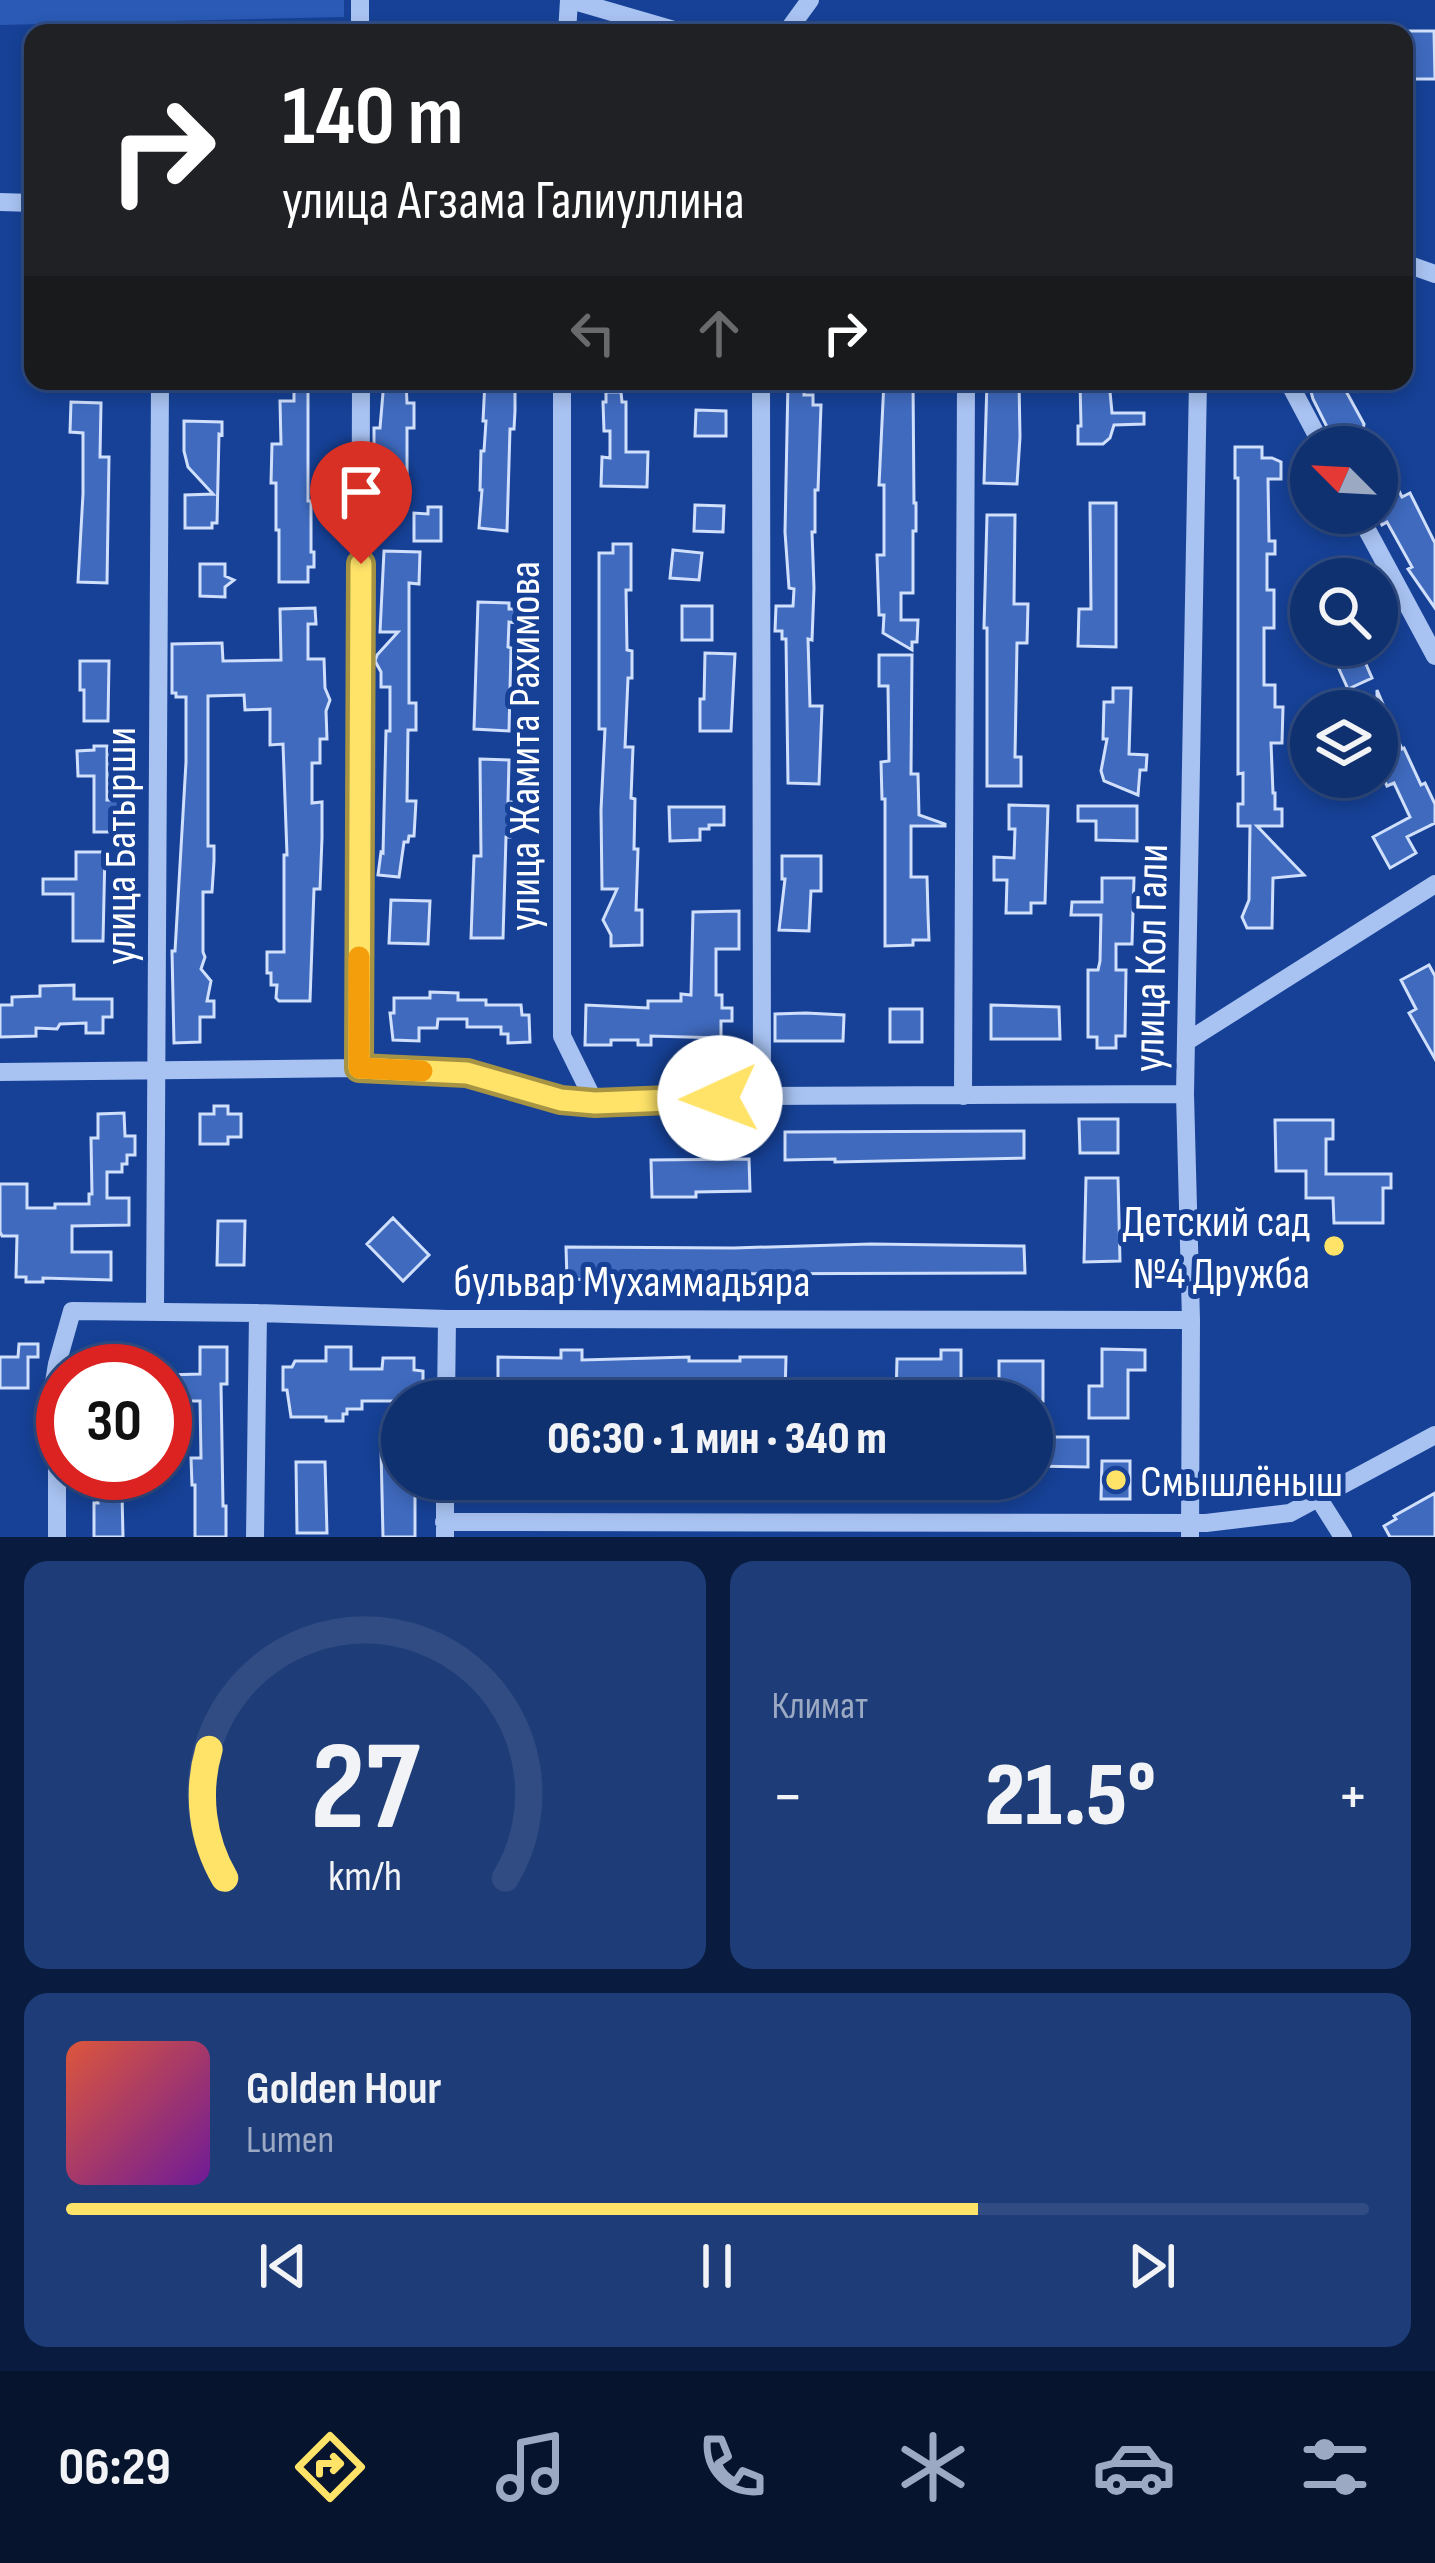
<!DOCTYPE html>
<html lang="ru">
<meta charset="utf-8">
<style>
body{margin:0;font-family:"Sofia Sans Condensed",sans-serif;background:#1e3d78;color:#f1f3f6;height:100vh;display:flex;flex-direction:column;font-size:45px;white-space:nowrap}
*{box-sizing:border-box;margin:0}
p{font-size:39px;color:#9ca9c3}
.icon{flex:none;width:66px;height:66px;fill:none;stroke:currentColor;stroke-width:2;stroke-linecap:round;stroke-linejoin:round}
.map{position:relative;height:1537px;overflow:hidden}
.side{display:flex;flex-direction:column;gap:24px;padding:24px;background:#091b3e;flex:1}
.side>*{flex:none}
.guide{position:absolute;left:24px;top:24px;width:1389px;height:366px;border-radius:24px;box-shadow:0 6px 18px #0003,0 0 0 3px #304c83;background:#202124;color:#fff;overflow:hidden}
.needle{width:78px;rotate:294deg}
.tools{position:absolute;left:1290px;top:426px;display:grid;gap:24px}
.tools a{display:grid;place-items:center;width:108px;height:108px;border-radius:50%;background:#103170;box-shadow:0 6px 18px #0003,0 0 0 3px #304c83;font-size:60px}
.speed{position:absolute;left:36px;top:1344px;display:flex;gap:24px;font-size:60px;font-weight:700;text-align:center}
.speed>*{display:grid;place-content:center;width:156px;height:156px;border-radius:50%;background:#103170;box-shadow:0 6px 18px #0003,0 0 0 3px #304c83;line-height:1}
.speed .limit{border:18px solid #d22;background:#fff;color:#111}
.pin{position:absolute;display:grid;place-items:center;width:102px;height:102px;color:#fff;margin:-123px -51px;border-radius:50% 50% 50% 0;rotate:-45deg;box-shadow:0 0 12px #0007}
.pin .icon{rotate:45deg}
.me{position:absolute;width:132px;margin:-66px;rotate:268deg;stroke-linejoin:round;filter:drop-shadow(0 0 9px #0008)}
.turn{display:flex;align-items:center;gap:42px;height:252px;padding:0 60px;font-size:54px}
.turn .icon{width:156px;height:156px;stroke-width:2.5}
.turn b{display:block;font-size:84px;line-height:102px}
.lanes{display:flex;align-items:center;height:114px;padding:0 60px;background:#0003;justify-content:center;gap:60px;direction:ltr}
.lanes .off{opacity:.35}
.big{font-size:90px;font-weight:800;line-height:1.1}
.side .card{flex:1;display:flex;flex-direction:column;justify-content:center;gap:18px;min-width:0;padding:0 42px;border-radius:24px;background:#1e3d78}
.side .dial{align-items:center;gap:0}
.dial svg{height:312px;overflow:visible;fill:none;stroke:#304c83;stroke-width:7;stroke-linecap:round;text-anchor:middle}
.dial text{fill:#f1f3f6;stroke:none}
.song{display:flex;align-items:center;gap:36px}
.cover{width:144px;height:144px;border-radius:18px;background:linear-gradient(135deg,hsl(10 70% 55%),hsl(280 70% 35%))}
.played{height:12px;border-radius:6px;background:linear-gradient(90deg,#ffe369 70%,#304c83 70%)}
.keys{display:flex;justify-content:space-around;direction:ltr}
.heat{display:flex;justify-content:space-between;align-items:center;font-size:66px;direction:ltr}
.side .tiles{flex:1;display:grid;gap:24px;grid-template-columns:1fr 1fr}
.card:last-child{grid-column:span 2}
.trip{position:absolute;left:381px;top:1380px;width:672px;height:120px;border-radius:60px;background:#103170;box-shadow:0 6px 18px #0003,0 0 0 3px #304c83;font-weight:800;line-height:120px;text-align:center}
.tab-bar{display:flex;height:192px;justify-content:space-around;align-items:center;background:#06142d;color:#9ca9c3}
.tab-bar .icon{width:84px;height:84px}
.tab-bar .on{color:#ffe369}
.tab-bar b{font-size:54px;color:#f1f3f6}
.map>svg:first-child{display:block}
.green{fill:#2a5ab5}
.building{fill:#3f6abe;stroke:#d0dffc;stroke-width:3}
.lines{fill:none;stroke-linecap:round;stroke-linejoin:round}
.minor{stroke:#a8c2f1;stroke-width:18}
.route-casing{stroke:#a69444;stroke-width:30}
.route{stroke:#ffe369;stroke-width:21}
.slow{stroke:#f59e0b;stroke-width:21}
.poi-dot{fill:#ffe369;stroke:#164196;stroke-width:4.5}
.labels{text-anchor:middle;stroke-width:10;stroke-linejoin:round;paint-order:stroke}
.street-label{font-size:45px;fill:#fff;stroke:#164196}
.poi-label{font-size:45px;fill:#fff;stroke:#164196;text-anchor:end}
</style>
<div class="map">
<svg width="1435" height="1537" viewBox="0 0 1435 1537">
<rect width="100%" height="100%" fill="#164196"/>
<!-- green -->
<path class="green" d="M0 0H344V17L0 25Z"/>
<!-- building -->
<path class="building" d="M1404 31H1434L1435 79H1404Z
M294 381H308V501H311V552H314V567H308V582H279V530H276V483H271L272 444H281L280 401H294Z
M384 381H406L407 403H414V428H407V484H388V491H374V428H380Z
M485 381H515V411L514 429H510L507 531 479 528 482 490H480L481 451H484L486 421H483Z
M788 381H805L804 395H813V405H821L818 490H815V532H812L814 588 812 640 808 639 810 706H822L819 784 788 783 786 639H782V631H775L776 606H793L794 589 789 588 785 532Z
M884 381H913L914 503H916V531H913V593H901V620H918L917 642H912V650L883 633 884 615H879L877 555H884V485H879Z
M987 381H1019L1020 437 1017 484 984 483Z
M1080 381H1109L1112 413H1144V424L1114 425 1110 438 1103 444H1078V426H1081Z
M1308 381H1353L1347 393 1364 424 1363 430 1369 433 1376 447H1337L1313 399Z
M606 392H621L622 402H626V452H648L647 487 601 486 602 457 610 458V431H604L603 402H606Z
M71 402 101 403 100 457H109L107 583 78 582 83 494V433L70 432Z
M696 410 726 411V436H695Z
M184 421 222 422V435L219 434 217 523H212V528H185V495L213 494 188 467 184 451Z
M1235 447H1262V458H1272L1281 462V479H1268L1269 541H1275V554H1267V590H1274V628H1264V685H1275V707H1283L1282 743H1271L1273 793H1275V809H1282V826H1257L1304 875 1273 878 1272 928H1247L1242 917 1249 900 1250 826H1238V804H1243V773L1238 774V478H1235Z
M1377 448 1402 497 1410 493 1435 543V608L1408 569 1412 567 1387 522 1382 525 1377 515Z
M1090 503H1116V647L1078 646 1079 609H1091Z
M695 505 724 506 723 532 694 531Z
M428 507H441V541H414V513L428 514Z
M987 515H1015L1014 604H1028L1027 643H1017L1015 757H1021V786H987V628H984Z
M613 544H631V590H626L627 650 632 651V678H628L625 747H633L631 798 635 799 634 849H638L636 910H642V945L611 946V935L603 920 617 889H602L601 810 605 729H599V553H613Z
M673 550 702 553 699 580 670 578Z
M384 551 420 552 419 584 409 583V703H416V730H408L407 801H416L414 836H409L408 842H404L399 877 378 875 381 852 383 853 386 731H390V687H381V672L375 661 377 655 398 632H380Z
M200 564H225V576L234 580 225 587V597L200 596Z
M478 602 509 603V609H519L518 623 509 622 508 647 511 648 509 731 474 729Z
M682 606H712V640H682Z
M315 608 316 624H308V659H324L325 688 330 700 326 711 327 739H320V763H312V803L322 802V838L320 889H314L310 1001H279L276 998 277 985H271V973H267V952H284V855H287L283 744 270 745V709L245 710 244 695 208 696V846H214V861L212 892H203V952L205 957 201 969 211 981 207 1001H214V1017H200V1042L174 1043 172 951H175L186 762V697H176V693H172V644L222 643 223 661 281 660 280 609Z
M1358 646 1372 678 1348 689 1334 658Z
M705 653 735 654 731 731H700V699H704Z
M879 655H912L911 774H918L919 815 945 824V826H911V877H927L928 914 929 940H913V945L885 946V799H882L881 762 889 761 888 686H879Z
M80 661H109L108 721H84V690H80Z
M1113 688H1131L1129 754 1147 755 1146 770H1140L1138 795 1104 781 1101 771 1107 739H1103L1104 702H1113Z
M1377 690 1402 749 1404 748 1421 785 1425 783 1435 804V823L1407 837 1416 853 1390 868 1373 837 1410 817 1394 783 1387 786 1377 764Z
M94 746H107V800H128V832H94V776H78L77 751 94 750Z
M480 759 509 760 508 802H511L510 837H506L503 938H471L474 856H481Z
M1009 805 1048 806 1045 903H1031V913H1006L1007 880H994V857L1014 858 1015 829H1009Z
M1078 806H1137V841L1096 840V821H1078Z
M669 807H724V825H709V829H700V840L670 841Z
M76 852H105L103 941H73V894H43V879H76Z
M782 856H821V891H811L809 931 779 930 785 879H782Z
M1102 878H1134L1132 944H1116V970H1126L1125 1036H1116V1048H1097V1037H1088V970H1098L1100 961 1101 915H1071L1072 902H1102Z
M391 900 430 901 428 944 389 943Z
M739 911V949H716V995H722V1008H732V1021H721V1038L651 1036V1045H638V1040H611V1045H585L586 1005 648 1008V1001H681V994L691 995 693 912Z
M1429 965 1435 976V1059L1409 1013 1416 1009 1401 980Z
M74 985V999H112V1017H103V1033H86V1023L60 1024 57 1029 36 1028V1036L0 1037V1005H12V997L40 996V986Z
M430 992 458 993V1000H486V1005H521L522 1015H529L530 1042 508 1043V1034H501V1027H467V1019H438L437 1028H419V1041L393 1040 390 1013H394V998H430Z
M991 1005 1059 1007 1060 1039H991Z
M890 1009H922V1042H890Z
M806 1013 844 1015 843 1041H775V1014Z
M214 1106H228V1114H241V1137H228V1144H200V1114H214Z
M124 1113 125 1136H135V1155H127V1164H122V1172H107V1198H129V1225L72 1226V1252H111V1280L43 1278V1282H26V1277H16L17 1236H2L0 1232V1184H27V1208H55V1204H89V1194H92L91 1138H98V1114Z
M1079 1119H1118V1153H1080Z
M1275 1120H1333V1139H1326V1174H1391V1188H1383V1223H1334L1333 1198H1306V1171H1276Z
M1024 1131V1158L835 1162V1159L785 1160V1132Z
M749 1159 750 1191 696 1192V1197H652L651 1160Z
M1086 1178H1118L1120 1261 1084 1262Z
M393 1218 429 1255 403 1281 367 1244Z
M218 1221H245L244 1265H217Z
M871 1244 1024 1246 1025 1273 676 1274V1277L608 1280V1291H587V1279L567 1280 566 1247 734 1248Z
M19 1344H38V1357H28V1388H0V1357H18Z
M200 1347H227V1384H221L223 1506H226V1537H195V1485H192L191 1458H201L200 1401H166V1375L200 1374Z
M326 1347H351V1369H382L383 1358H414V1370L423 1371V1391L413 1390V1401H362V1409H347V1414H343V1421H326V1417H291L287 1390H283V1367H292L295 1361H326Z
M1102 1349 1145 1350V1370H1128V1418H1089V1386H1102Z
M561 1350H582V1360L689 1357V1361H740V1357H786L785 1394 582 1387V1401L498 1400V1357L561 1358Z
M941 1350H961V1382H936V1398H896L897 1359H941Z
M999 1361H1043V1401H999Z
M1048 1437H1088V1467L1032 1466V1451H1048Z
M381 1449H402V1479H415V1537H383Z
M1102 1461H1130V1499H1101Z
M296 1462H325L327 1533H297Z
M98 1473H139L140 1493H122L123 1537H94V1503H98Z
M1435 1493V1537H1390L1384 1526 1396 1519 1394 1516Z"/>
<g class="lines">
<!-- minor -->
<path class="minor" d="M360 0V33
M571 0 684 33
M567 33 569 0
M786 33 810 0
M0 202 33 203
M1404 263 1435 274
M562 381V1036L595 1103
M761 381 762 1096
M1288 381 1323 447
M1358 513 1435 656
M1186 1042 1435 884
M359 1068 361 381
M0 1072 359 1068 467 1073 561 1100 595 1103 762 1096 1185 1094
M963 1096 966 381
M155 1312 160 381
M446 1401 447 1319
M1319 1499 1343 1537
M444 1522 1206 1523 1290 1513 1435 1435
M57 1537V1466L52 1395 57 1364 72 1311 258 1313 447 1319 1191 1320
M255 1537 258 1313
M445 1537V1479
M1190 1537 1191 1320 1185 1094 1198 381"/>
</g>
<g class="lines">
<defs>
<path id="route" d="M361 564 359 1068 467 1073 561 1100 595 1103 720 1098"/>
</defs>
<!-- route casing -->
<use href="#route" class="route-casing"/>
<!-- route -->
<use href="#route" class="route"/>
<!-- slow -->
<path class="slow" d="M359 957V1068L422 1071"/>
</g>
<!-- markers -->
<g class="poi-dot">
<circle cx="1334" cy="1246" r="12"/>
<circle cx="1116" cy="1480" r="12"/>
</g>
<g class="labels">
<!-- street labels -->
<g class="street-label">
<text transform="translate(523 746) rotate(-90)" y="16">улица Жамита Рахимова</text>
<text transform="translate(119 846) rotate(-90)" y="16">улица Батырши</text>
<text transform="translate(1149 958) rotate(-89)" y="16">улица Кол Гали</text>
<text x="632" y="1296">бульвар Мухаммадьяра</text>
</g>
<!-- poi labels -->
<g class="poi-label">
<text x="1310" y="1236">Детский сад<tspan x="1310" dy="52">№4 Дружба</tspan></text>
<text x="1140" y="1496" text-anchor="start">Смышлёныш</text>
</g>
</g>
</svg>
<div class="tools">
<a><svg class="needle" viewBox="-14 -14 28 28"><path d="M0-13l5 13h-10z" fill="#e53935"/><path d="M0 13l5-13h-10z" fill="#9ca9c3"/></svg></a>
<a><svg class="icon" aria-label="search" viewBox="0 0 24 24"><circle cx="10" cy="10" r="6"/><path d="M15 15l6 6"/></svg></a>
<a><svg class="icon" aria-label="layers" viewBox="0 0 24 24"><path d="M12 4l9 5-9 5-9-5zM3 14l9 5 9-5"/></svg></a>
</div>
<div class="speed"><div class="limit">30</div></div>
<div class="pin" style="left:361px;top:564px;background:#d93025"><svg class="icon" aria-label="arrive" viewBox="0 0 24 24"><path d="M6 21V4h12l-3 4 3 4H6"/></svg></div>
<svg class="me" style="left:720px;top:1098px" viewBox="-20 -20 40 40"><circle r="19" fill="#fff"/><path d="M0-13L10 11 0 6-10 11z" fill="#ffe369"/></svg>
<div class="trip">06:30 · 1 мин · 340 m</div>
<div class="guide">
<div class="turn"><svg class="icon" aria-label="right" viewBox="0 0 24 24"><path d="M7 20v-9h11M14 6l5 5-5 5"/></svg><div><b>140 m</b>улица Агзама Галиуллина</div></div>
<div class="lanes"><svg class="icon off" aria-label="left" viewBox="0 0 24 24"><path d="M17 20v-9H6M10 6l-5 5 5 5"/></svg><svg class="icon off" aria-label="ahead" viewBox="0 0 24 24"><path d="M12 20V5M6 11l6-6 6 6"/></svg><svg class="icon" aria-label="right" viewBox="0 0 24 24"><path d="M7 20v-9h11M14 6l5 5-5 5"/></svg></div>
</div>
</div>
<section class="side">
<div class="tiles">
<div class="card dial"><svg viewBox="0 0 100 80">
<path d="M14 69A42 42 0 1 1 86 69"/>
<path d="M14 69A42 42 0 0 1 10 36" stroke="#ffe369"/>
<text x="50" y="56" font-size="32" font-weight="700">27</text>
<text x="50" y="72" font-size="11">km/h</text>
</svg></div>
<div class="card"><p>Климат</p>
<div class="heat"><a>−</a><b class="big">21.5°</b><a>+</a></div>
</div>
<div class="card">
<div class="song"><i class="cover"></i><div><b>Golden Hour</b><p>Lumen</p></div></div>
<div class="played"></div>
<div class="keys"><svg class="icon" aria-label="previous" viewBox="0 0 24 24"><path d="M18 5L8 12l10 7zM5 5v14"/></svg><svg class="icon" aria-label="pause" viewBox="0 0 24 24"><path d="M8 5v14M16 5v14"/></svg><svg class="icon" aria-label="next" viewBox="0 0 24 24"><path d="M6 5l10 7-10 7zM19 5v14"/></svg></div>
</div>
</div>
</section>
<nav class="tab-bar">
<b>06:29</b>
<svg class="icon on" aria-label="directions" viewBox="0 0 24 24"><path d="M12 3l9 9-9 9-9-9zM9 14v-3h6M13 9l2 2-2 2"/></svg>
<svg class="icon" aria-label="music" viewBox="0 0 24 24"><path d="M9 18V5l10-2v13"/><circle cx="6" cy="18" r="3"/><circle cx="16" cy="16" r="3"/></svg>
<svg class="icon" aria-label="phone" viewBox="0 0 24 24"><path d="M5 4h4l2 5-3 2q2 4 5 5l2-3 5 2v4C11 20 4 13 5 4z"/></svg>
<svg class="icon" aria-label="climate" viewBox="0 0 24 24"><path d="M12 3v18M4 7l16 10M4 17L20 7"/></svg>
<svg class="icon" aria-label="car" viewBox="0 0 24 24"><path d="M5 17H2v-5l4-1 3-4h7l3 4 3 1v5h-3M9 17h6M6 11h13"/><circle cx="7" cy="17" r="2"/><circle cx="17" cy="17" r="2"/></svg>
<svg class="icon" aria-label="filters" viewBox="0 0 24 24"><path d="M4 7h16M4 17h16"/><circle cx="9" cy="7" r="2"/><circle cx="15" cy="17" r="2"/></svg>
</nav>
